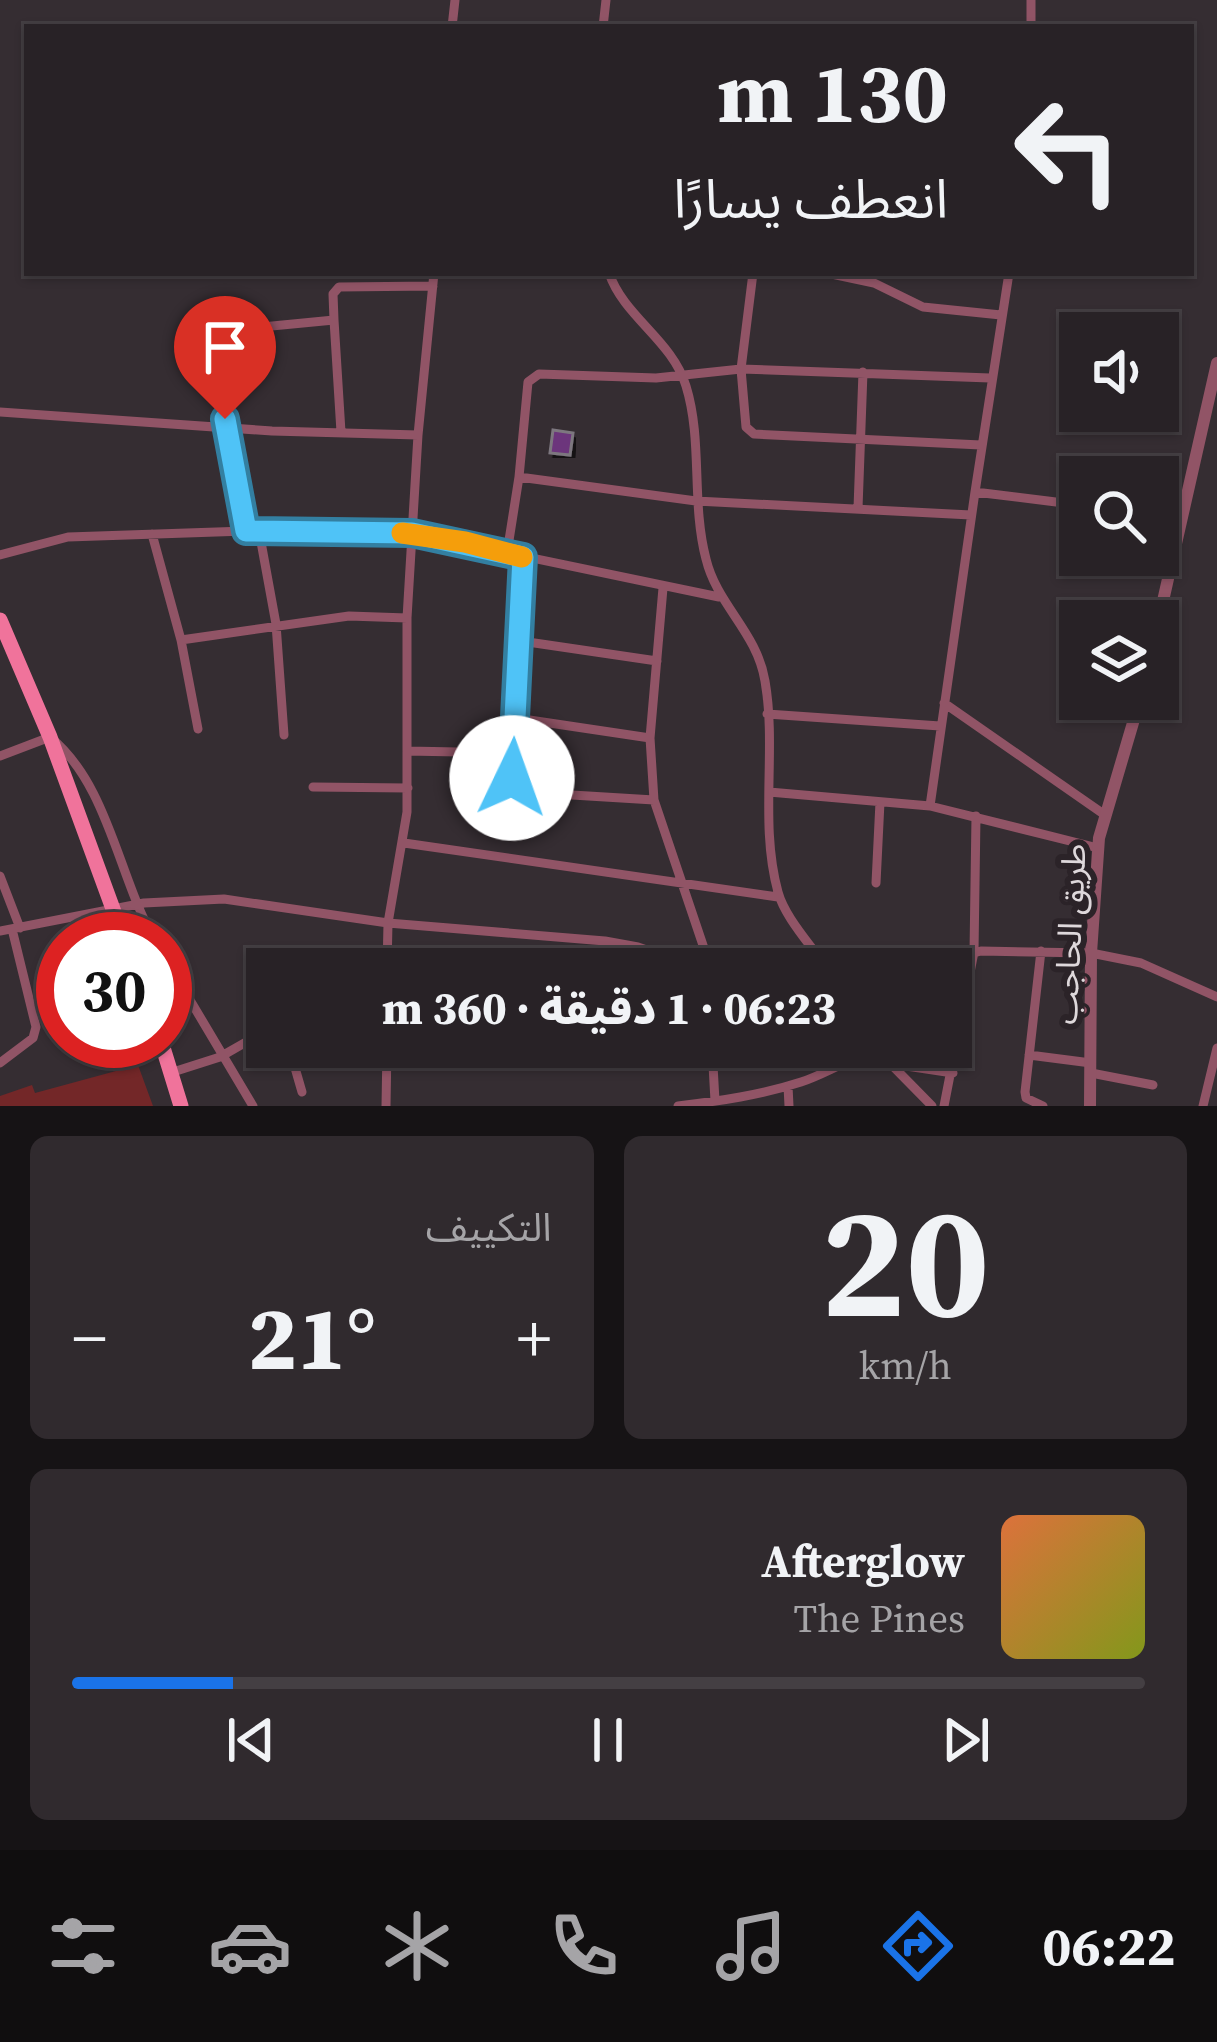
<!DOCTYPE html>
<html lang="ar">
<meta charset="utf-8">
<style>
body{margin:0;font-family:"Source Serif 4","Noto Sans Arabic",serif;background:#302a2e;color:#f1f3f6;direction:rtl;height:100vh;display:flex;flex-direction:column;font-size:45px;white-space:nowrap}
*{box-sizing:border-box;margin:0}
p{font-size:39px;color:#a5a4a7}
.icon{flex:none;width:66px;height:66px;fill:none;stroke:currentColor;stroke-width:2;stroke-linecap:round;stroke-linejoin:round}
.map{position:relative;height:1106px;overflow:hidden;direction:ltr}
.sheet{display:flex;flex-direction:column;gap:30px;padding:30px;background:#161315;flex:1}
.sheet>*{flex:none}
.guide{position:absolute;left:24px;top:24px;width:1170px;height:252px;border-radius:0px;box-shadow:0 3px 9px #0004,0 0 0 3px #443f43;direction:rtl;background:#282226;color:#f1f3f6;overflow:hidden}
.fabs{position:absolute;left:1059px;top:312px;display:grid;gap:24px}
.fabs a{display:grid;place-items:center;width:120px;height:120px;border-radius:0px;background:#282226;box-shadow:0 3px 9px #0004,0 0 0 3px #443f43;font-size:60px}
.speed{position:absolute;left:36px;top:912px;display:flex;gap:24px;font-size:60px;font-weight:700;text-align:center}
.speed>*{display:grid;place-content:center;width:156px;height:156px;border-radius:50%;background:#282226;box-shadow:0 3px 9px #0004,0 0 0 3px #443f43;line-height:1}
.speed .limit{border:18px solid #d22;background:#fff;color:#111}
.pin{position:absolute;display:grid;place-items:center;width:102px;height:102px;color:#fff;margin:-123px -51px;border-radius:50% 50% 50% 0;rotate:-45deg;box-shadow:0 0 12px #0007}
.pin .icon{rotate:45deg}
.me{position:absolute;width:132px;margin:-66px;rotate:3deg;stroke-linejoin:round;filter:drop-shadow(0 0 9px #0008)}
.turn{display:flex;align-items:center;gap:42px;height:252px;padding:0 48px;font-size:54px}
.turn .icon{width:156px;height:156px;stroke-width:2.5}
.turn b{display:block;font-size:84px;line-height:102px}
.big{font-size:90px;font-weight:800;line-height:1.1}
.sheet .tile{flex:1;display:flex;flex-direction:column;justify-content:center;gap:18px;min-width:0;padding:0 42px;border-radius:18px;background:#302a2e}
.sheet .dial{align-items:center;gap:0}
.dial b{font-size:156px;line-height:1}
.song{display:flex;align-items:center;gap:36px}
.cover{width:144px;height:144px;border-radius:18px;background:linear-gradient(135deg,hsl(20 70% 55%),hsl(70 70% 35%))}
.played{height:12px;border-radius:6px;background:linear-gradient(90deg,#1a73e8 15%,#443f43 15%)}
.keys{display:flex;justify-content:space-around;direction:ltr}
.heat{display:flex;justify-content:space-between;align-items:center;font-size:66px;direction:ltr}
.sheet .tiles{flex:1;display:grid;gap:30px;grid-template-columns:1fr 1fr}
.tile:last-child{grid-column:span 2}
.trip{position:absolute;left:246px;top:948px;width:726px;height:120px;border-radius:0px;background:#282226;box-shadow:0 3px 9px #0004,0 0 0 3px #443f43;font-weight:800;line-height:120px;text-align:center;direction:rtl}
.tabs{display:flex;height:192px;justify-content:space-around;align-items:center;background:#100e0f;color:#a5a4a7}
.tabs .icon{width:84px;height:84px}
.tabs .current{color:#1a73e8}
.tabs b{font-size:54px;color:#f1f3f6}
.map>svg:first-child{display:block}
.green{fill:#732728}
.building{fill:#6c347b;stroke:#7d777f;stroke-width:3;filter:url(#shadow)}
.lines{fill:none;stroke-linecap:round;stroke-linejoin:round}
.minor{stroke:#915466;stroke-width:9}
.tertiary{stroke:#915466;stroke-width:12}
.primary{stroke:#f0739b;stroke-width:15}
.route-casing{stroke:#337fa1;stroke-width:30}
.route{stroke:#4fc3f7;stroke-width:21}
.slow{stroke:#f59e0b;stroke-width:21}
.labels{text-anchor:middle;stroke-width:12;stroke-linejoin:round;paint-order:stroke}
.street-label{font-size:33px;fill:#ded8db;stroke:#2b2328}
</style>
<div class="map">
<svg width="1217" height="1106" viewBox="0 0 1217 1106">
<defs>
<filter id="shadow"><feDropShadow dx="3.5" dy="6" stdDeviation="0" flood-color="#0009"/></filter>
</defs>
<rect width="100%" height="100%" fill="#352d32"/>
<!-- green -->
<path class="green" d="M138 1065 153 1106H0V1096L32 1085 35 1093Z"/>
<!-- building -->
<path class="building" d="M553 430 573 433 570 455 550 453Z"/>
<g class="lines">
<!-- minor -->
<path class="minor" d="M452 27 455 0
M603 27 606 0
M1031 27V0
M609 273C624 317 672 340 686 386 703 441 691 502 706 559 717 605 757 632 765 681 777 750 759 823 778 892 785 918 812 946 827 969
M753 273 741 369 990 378
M827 273 874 283 923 307 1001 315
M1009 273 975 492 1080 505
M334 320 333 294 339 287 433 286
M0 412 272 431 418 435
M519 477 528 382 539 374 656 378 741 369 746 427 754 434 981 445
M858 508 863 372
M1158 514 1183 517
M246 531 224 412 216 335 220 331 334 320 341 432
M259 531 276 624 284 735
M152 534 181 640 198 729
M507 553 519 477 696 501 971 515
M0 555 68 537 246 531 412 533 719 597
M523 557 512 786 523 792 654 800
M663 588 650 738 654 800 711 969
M181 640 349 616 407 618
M521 641 657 661
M944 703 1105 815
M767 714 940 726
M516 718 650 738
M407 751 512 753
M0 756 50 737C108 784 118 875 154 939
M313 787 408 788
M769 792 930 806 1098 848
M930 806 975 492
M404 843 778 897
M0 876 20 928
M876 883 880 802
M0 931 144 903 224 899 388 923 605 941 638 947 701 969
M1041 951 1025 1092 1026 1098 1043 1106
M165 958 253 1106
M387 969 388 923 407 812V618L418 435 434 273
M915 969 981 951 1091 953 1141 963 1217 997
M289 1047 302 1092
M712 1047 715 1101
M877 1050 932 1106
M1029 1055 1091 1063
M0 1063 33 1038 36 1027 12 929
M893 1064 953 1073
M173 1072 220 1057 267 1030
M1091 1073 1153 1085
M788 1086 789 1106
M386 1106 387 1047
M678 1106C720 1101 761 1095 801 1082 827 1074 856 1053 881 1053
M944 1106 974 952 976 816
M1203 1106 1217 1048"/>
<!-- tertiary -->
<path class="tertiary" d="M1158 623 1217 363
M1090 1106 1091 953 1099 838 1140 699"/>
<!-- primary -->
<path class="primary" d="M0 620 50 737 124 939
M161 1041 181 1106"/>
</g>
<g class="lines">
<defs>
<path id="route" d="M225 419 246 531 412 533 523 557 512 778"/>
</defs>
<!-- route casing -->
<use href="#route" class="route-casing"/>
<!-- route -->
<use href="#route" class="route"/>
<!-- slow -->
<path class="slow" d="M402 533 465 542 522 557"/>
</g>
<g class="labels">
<!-- street labels -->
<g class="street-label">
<text transform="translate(1069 934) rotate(-87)" y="12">طريق الحاجب</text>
</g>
</g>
</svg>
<div class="fabs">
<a><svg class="icon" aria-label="sound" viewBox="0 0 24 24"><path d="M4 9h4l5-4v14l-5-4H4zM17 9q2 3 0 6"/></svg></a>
<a><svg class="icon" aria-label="search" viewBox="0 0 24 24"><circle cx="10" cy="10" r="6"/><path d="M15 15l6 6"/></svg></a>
<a><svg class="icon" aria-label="layers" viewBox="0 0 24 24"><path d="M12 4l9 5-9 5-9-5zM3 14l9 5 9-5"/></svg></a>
</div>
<div class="speed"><div class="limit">30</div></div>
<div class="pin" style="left:225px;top:419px;background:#d93025"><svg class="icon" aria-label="arrive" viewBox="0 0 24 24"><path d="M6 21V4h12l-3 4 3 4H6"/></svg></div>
<svg class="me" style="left:512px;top:778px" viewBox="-20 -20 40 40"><circle r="19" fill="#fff"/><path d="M0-13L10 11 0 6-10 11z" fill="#4fc3f7"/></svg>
<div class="trip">06:23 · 1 دقيقة · 360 m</div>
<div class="guide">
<div class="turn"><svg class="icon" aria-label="left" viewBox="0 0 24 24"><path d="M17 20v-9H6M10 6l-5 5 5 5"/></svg><div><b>130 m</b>انعطف يسارًا</div></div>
</div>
</div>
<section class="sheet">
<div class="tiles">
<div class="tile dial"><b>20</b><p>km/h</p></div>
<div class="tile"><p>التكييف</p>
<div class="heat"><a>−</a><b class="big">21°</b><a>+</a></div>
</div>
<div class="tile">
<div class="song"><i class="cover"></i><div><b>Afterglow</b><p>The Pines</p></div></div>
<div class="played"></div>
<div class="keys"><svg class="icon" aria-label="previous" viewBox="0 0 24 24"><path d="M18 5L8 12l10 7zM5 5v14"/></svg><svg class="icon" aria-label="pause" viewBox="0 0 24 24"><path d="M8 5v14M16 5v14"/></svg><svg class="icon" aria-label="next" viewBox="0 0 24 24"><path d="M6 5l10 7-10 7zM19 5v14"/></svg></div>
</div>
</div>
</section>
<nav class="tabs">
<b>06:22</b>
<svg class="icon current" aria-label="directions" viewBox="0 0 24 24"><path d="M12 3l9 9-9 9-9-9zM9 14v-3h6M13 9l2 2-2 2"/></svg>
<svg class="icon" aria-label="music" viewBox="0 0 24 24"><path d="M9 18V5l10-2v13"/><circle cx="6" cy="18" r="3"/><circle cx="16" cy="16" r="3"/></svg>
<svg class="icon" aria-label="phone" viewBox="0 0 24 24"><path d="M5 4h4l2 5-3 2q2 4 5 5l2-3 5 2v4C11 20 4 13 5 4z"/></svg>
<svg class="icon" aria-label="climate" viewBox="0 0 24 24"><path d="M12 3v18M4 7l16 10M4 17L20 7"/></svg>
<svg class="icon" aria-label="car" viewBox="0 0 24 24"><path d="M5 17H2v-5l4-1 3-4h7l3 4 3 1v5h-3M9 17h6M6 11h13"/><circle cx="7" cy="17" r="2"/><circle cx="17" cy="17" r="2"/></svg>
<svg class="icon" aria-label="filters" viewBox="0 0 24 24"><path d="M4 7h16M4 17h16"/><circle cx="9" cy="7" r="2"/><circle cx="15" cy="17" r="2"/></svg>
</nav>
